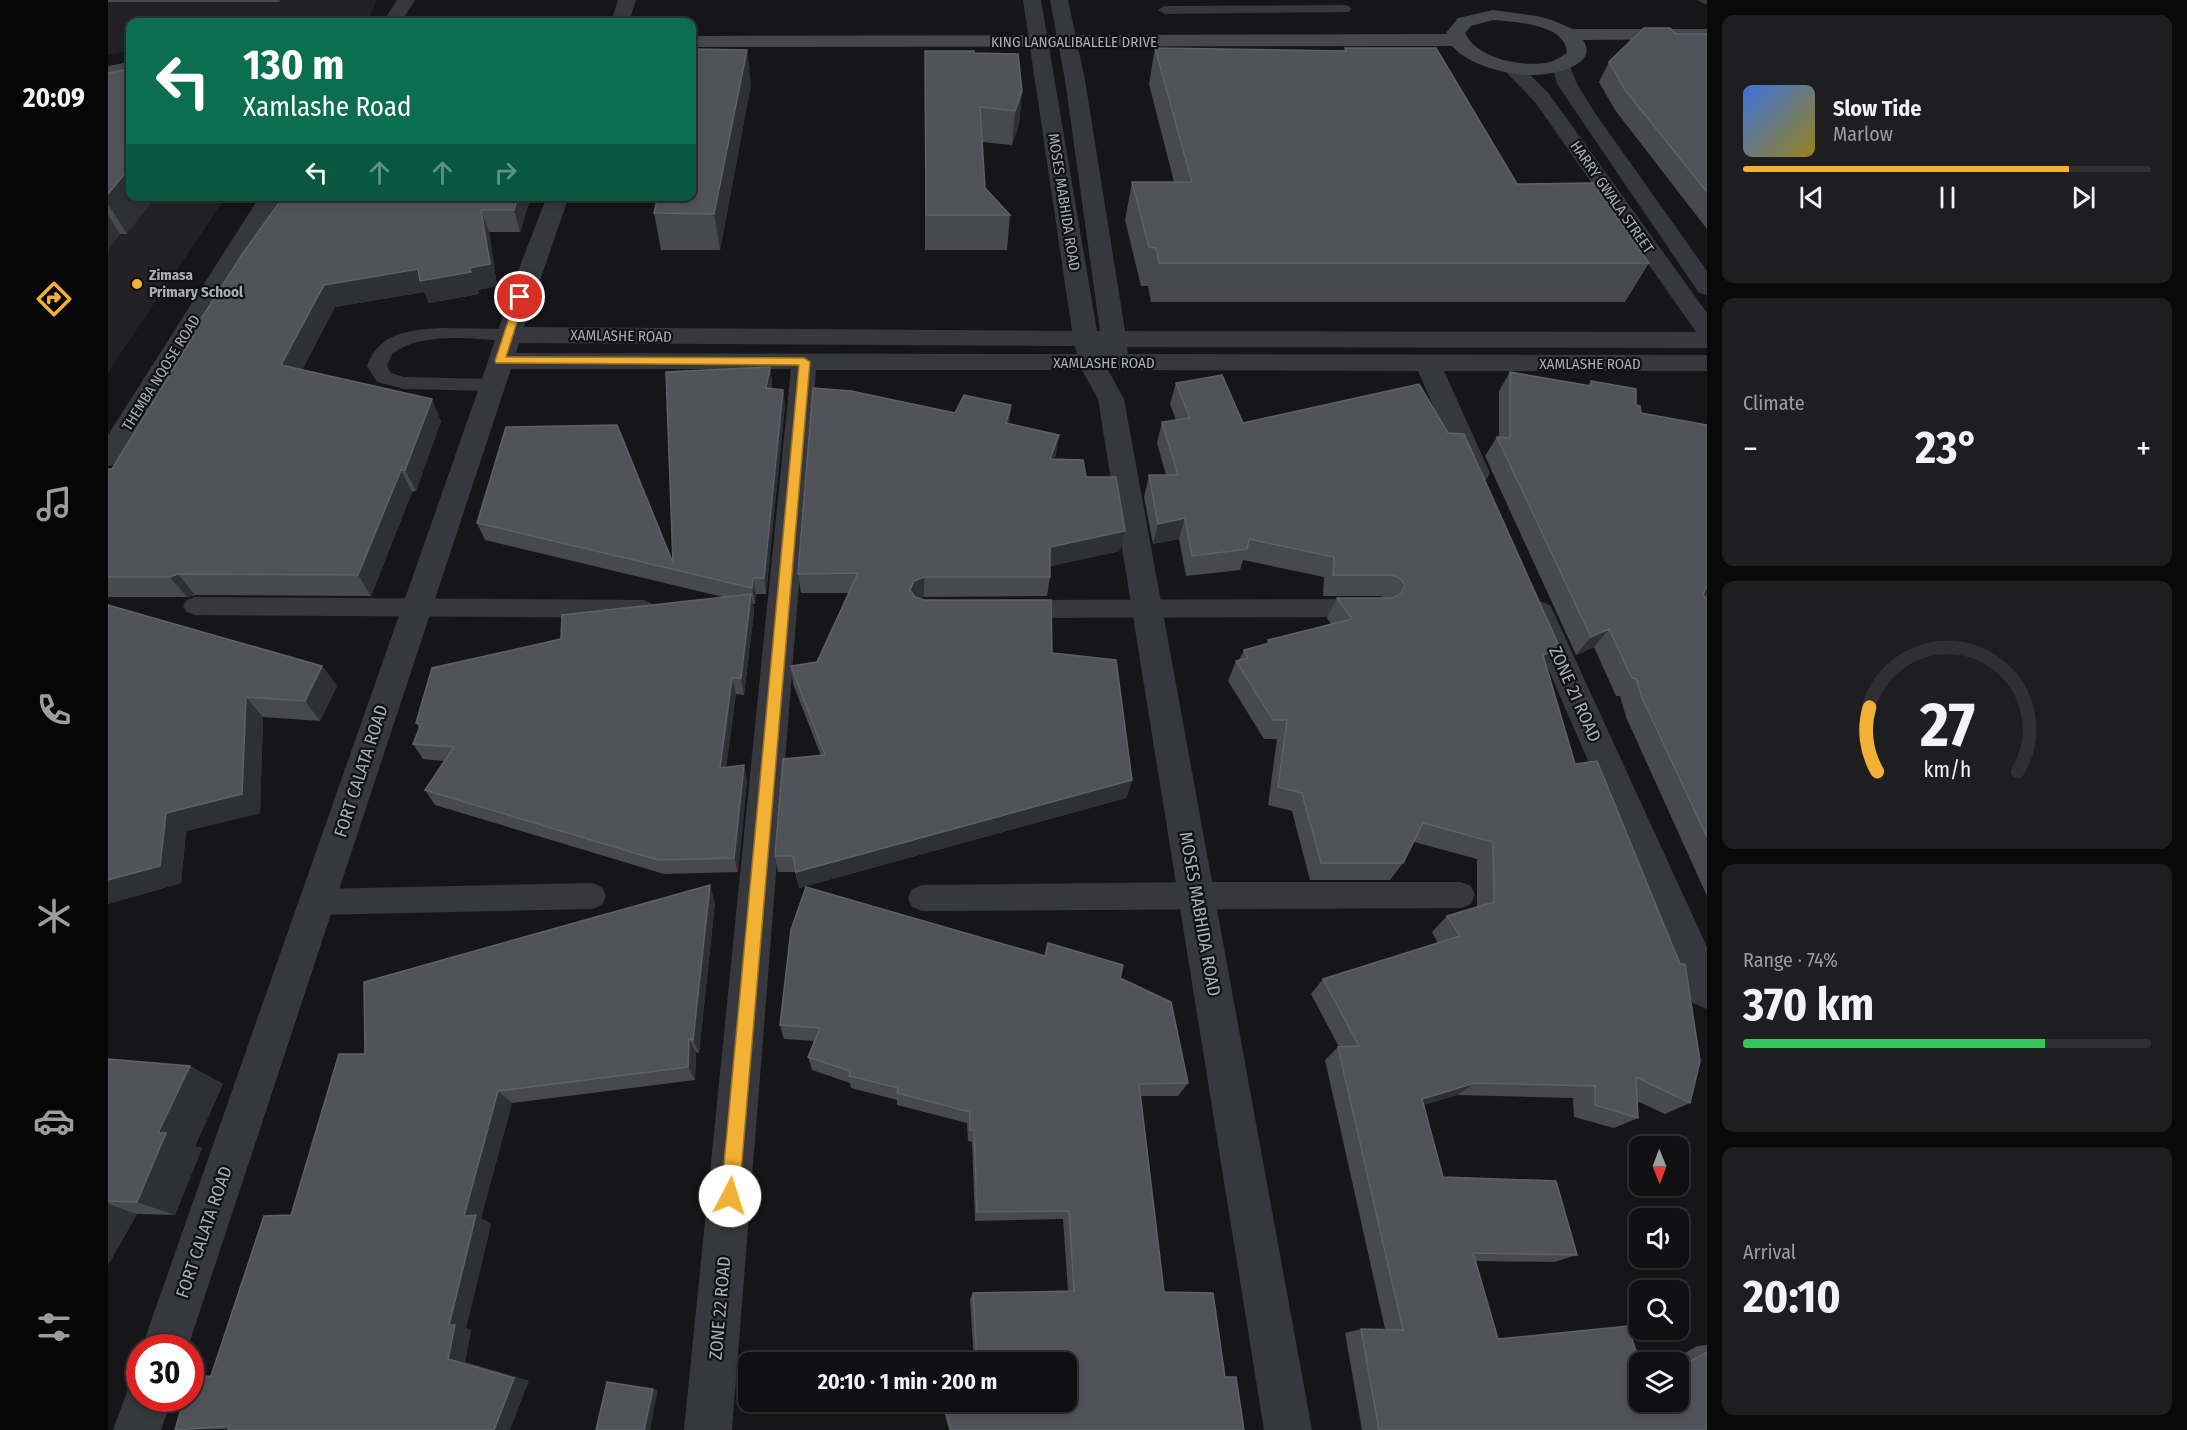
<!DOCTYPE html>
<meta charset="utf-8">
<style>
body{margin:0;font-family:"Fira Sans Condensed",sans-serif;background:#1e1e20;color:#f1f3f6;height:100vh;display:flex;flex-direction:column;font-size:22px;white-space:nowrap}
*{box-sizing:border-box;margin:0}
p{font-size:20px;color:#9c9d9f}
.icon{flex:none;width:33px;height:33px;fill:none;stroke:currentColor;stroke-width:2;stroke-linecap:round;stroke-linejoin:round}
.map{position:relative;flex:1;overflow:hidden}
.drawer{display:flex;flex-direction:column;gap:15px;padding:15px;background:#09090a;width:480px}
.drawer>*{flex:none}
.guide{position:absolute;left:18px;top:18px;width:570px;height:183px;border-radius:12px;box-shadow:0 3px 9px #0003,0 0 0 2px #303032;background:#0b6e4f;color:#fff;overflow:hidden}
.needle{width:39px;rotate:179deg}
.fabs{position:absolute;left:1521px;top:1136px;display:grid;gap:12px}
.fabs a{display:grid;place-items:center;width:60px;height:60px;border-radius:12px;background:#101012;box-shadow:0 3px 9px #0003,0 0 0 2px #303032;font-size:30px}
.speed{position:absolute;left:18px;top:1334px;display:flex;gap:12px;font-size:30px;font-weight:700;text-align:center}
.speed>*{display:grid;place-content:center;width:78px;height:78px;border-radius:50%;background:#101012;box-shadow:0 3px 9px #0003,0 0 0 2px #303032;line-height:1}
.speed .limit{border:9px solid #d22;background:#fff;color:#111}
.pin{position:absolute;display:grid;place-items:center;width:51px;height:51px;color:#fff;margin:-26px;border:3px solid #fff;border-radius:50%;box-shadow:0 2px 6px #0007}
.me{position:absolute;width:66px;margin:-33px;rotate:5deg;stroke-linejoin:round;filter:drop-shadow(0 0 4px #0008)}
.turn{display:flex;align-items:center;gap:21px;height:126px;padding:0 18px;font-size:27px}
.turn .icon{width:78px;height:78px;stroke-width:2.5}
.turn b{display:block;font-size:42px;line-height:51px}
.lanes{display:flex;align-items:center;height:57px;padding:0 18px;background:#0003;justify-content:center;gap:30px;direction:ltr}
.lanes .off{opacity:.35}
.big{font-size:45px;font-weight:700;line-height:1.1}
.drawer .widget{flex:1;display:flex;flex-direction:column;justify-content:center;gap:9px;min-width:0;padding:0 21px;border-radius:12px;background:#1e1e20}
.drawer .dial{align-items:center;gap:0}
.dial svg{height:156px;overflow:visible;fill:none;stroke:#303032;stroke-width:7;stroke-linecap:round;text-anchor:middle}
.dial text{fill:#f1f3f6;stroke:none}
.song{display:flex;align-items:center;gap:18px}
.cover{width:72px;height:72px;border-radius:9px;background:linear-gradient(135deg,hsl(220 70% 55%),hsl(50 70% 35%))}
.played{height:6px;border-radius:3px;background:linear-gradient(90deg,#f2b134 80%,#303032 80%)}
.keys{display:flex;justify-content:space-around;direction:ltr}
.heat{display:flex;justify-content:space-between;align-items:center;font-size:33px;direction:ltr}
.charge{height:9px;border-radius:4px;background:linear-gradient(90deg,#34c759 74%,#303032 0)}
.trip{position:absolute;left:630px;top:1352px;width:339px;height:60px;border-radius:12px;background:#101012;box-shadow:0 3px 9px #0003,0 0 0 2px #303032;font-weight:700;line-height:60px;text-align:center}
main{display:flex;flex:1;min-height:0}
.tab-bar{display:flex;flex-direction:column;width:108px;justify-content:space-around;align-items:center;background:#060607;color:#9c9d9f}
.tab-bar .icon{width:42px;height:42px}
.tab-bar .on{color:#f2b134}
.tab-bar b{font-size:27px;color:#f1f3f6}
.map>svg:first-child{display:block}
.built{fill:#222225}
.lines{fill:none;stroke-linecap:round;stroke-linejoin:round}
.lane{fill:#37383d;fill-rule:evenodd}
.street{fill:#37383d;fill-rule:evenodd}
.secondary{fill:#45474d;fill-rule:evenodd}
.wall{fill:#47494d}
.shaded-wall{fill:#2f3033}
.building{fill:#525359;stroke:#5f6168;stroke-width:1.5}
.route{fill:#f2b134;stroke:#9d7322;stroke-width:1.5}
.poi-dot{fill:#f2b134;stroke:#111113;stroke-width:2}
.labels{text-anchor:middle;stroke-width:4.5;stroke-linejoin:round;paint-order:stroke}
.far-street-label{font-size:15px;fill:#a8adb8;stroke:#111113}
.far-poi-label{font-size:15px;font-weight:bold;fill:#a8adb8;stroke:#111113;text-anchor:start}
.street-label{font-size:18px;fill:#a8adb8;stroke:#111113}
</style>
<main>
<nav class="tab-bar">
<b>20:09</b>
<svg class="icon on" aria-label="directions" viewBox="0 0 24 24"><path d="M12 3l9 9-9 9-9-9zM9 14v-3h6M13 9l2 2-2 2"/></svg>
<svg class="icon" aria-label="music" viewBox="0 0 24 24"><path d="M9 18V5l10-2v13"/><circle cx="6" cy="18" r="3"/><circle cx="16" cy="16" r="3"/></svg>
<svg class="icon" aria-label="phone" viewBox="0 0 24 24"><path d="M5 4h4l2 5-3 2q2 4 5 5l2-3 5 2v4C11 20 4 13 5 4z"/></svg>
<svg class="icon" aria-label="climate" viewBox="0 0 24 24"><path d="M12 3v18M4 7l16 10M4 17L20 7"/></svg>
<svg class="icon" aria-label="car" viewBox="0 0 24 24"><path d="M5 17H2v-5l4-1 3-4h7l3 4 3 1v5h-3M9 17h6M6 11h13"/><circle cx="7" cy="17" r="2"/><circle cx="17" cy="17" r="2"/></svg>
<svg class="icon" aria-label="filters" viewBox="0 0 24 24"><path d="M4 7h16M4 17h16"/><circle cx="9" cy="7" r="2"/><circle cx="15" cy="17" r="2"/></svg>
</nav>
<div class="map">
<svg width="1599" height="1430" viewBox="0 0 1599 1430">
<rect width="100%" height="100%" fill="#161618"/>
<!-- built -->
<path class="built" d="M0 0H269L262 16 246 22H22V51L0 55Z
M0 106 22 196 118 197 0 372Z"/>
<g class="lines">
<!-- lane -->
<path class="lane" d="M1589 0H1599V5Z
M1236 5 1241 6 1243 9 1241 12 1057 14 1050 10 1057 6Z
M335 328 400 329 407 331 410 335 407 339 400 341C364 339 314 331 284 354L279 366 283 373 296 377 385 379 392 380 395 385 392 390 385 391 296 389 269 382 259 366C272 331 302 330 335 328Z
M87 597 535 600 543 603 547 609 543 615 535 618 87 615 79 612 75 606 79 600Z
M1260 599 1268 602 1272 608 1268 614 1260 617 909 618 901 615 897 609 901 603 909 600Z
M1089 882H1353L1363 886 1367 895 1363 904 1353 908 814 911 804 907 800 898 804 889 814 885Z
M484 883 494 887 498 896 494 905 484 909 209 915 199 911 195 902 199 893 209 889Z"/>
<!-- street -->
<path class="street" d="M289 0H307L293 22H275Z
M510 0H528L521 22H503Z
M915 0H933L989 331H992L957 80 942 0H960L977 80 1017 331 1588 332 1427 102 1393 67 1396 63H1410L1441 94 1599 313V348L1019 347 1020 354 1599 355V371H1336L1382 473 1378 480 1368 483 1358 480 1354 473 1310 371 1000 370 1016 399 1204 1430H1156L990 399 974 370H708L624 1430H576L683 369H403L80 1347H34L372 385 407 279 439 196H461L416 327 964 331ZM411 343 967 346 969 354 408 353Z
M1453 60 1460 62 1469 84 1487 113 1599 271V295L1591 293 1449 84 1444 66 1446 62Z
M152 196H174L10 464 0 466V435Z
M1431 601 1442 605 1446 613 1599 947V1009L1585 1003 1416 613 1420 605Z
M32 1378V1398H64L53 1430H5L23 1381Z"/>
<!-- secondary -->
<path class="secondary" d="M1385 10 1429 16 1444 20 1465 29H1599V39L1475 40C1493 67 1438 76 1421 75 1396 74 1361 65 1344 46L584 47V36L1339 34 1338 33 1350 18ZM1385 20C1408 22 1458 24 1459 53 1454 56 1448 60 1442 62 1416 68 1369 59 1357 33L1363 26Z
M22 62V74L0 78V66Z"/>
</g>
<!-- wall -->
<path class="wall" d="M0 0H172L171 2H0Z
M1568 34H1599V229L1507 110 1491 82 1501 62Z
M1047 48 1236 51 1237 48 1409 184 1541 263 1517 302H1043L1040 286H1033L1017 220 1024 182H1066L1041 84Z
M817 51 866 53 914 91 911 124 904 145 874 142 877 188 902 215 899 250H817Z
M0 73 19 234H12L0 250Z
M643 84 612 250H553L546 213Z
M423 196 412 232H381L389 286 370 290 371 294 321 303 316 292 227 307 194 370 333 421 308 491 304 492 263 596 87 595 79 597H0V469H4L85 335 84 333 135 253Z
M662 367 664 384 663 389 675 390 677 406 658 594H648L647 604H645L646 611 636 695 628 694 618 767 636 765 639 781 630 872 556 874 327 805 317 790 336 761 315 759 305 744 311 728 308 723 453 639 615 597 377 540 369 523 565 563Z
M1402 372 1480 386 1483 381 1528 405 1533 413 1599 425V896L1518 717 1512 696H1508L1486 647 1468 655 1377 456 1389 437H1391V391Z
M1068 383 1135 423 1438 666 1467 764 1582 1103 1557 1114 1529 1101 1530 1118 1506 1128 1466 1117 1465 1098 1349 1095 1315 1105 1335 1177 1469 1255 1446 1262 1368 1261 1390 1339 1532 1401H1570V1362H1561L1589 1346 1599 1345V1430H1254L1237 1333 1253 1329H1277L1217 1060 1230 1047H1231L1203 994 1215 979 1330 943 1324 932 1339 916 1369 907V859L1306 842 1295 863 1282 880H1202L1184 811 1160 805 1169 739H1156L1120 681 1128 661 1131 660 1136 650 1159 644 1160 640 1223 624 1219 618 1229 598H1278L1272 596H1215L1216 577 1135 560 1132 570 1078 576 1071 539 1045 544 1036 497 1041 475H1058L1049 443 1054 422 1068 420 1062 404Z
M903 405 901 424 948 455 946 459 978 477 1017 531 1012 551 942 566V577L939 596 816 597 812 598 944 653 1024 780 1018 798 691 888 687 872H670L667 856 713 756 685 684 683 666 709 662 741 593H693L690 574 847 413Z
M0 605 214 666 229 686 212 721 155 717 152 813 78 831 73 883 0 904Z
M607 902 591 1053 588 1052 587 1080 404 1103 373 1218 383 1224 358 1328 363 1330 357 1362 421 1381 120 1429 67 1430 103 1376 183 1215 257 1054Z
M1012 978 1080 1083 1070 1096H1033L1056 1292 1117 1377 1136 1430H841L833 1401H958V1362H866L862 1299 865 1293 960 1291 955 1219 867 1221 864 1142 860 1141 859 1123 789 1105V1100L743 1088 742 1083 704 1070 700 1057 707 1041 676 1039 672 1025Z
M0 1059 82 1066 115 1084 87 1146 94 1148 67 1215 29 1214 0 1265Z"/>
<!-- shaded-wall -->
<path class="shaded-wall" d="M639 50 643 84 612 250 606 214Z
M914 91 911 124 904 145 907 111Z
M22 167V196H48L19 234 0 204V194Z
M410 196H423L412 232 406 210Z
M373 210 381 232 389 286 370 290 371 294 321 303 316 292 227 307 185 387 173 365 216 285 310 269 362 268Z
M0 215 12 234 0 250Z
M662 367 664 384 660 405 658 388Z
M675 390 677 406 658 594 656 578Z
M324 399 333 421 308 491 297 470Z
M903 405 901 425 898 423Z
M951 435 948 455 939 479 942 459Z
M293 470 304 492 263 596 250 575Z
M1077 518 1071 539 1045 544 1050 524Z
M1017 531 1012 551 939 567 942 547Z
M70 574 87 595 79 597 62 577Z
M816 577V597L806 601 802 590 806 581Z
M645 578 648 594 647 604 644 588Z
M1599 586V593L1592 601Z
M643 594 646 611 636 695 633 678Z
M1501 629 1486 647 1468 655 1483 637Z
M1452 648 1437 668 1435 655Z
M214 666 229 686 212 721 197 701Z
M624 678 628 694 616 783 612 768Z
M138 697 155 717 152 813 78 831 73 883 0 904V880L58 813Z
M636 765 639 781 630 872 626 858Z
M1024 780 1018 798 691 888 688 872Z
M602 885 607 902 591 1053 585 1040Z
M581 1039 588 1052 587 1080 580 1067Z
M82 1066 115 1084 87 1146 94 1148 67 1215 29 1202 50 1133Z
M1367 1083 1349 1095 1298 1110 1314 1099Z
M390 1091 404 1103 373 1218 383 1224 358 1328 363 1330 357 1362 421 1381 402 1430H386L340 1359 341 1325 356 1216Z
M0 1204 29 1214 0 1265Z
M545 1389 550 1390 542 1430H536Z"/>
<!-- building -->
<path class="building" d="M1536 28H1562L1568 34H1599V192L1517 90 1501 62Z
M1047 48 1238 51 1237 48H1328L1409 184 1485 183 1541 263H1051L1048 248 1041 247 1024 182H1084Z
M588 49 639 50 606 214 546 213 550 196H584V66Z
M817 51H866V53L910 54 914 91 907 111 872 107 877 188 902 215H818Z
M22 69V167L0 194V73Z
M176 196H410L406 210H373L382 264 362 268 363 272 312 281 310 269 216 285 173 365 324 399 297 470H293L250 575 70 574 62 577H0V469H4L87 333H84L135 253Z
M662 367 658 388 675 390 656 578H645L644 588 369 523 398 427 509 425 565 563 558 372Z
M1402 372 1483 386V381L1528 389V405L1532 406 1533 413 1599 425V586L1595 595 1599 600V837L1535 700 1528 679 1524 678 1501 629 1483 637 1389 437 1402 438Z
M1114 375 1135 423 1311 384 1340 433 1356 434 1452 648 1435 655 1467 764 1489 761 1572 964H1577L1592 1061 1582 1103 1528 1077 1530 1118 1487 1105V1086L1367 1083 1314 1099 1335 1177 1448 1181 1469 1255 1365 1253 1390 1339 1520 1326 1532 1364V1401H1570V1368L1599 1352V1430H1271L1253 1329 1295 1330 1230 1047 1251 1046 1215 979 1352 936 1339 916 1386 902 1385 842 1315 823 1295 863H1213L1194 793 1170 787 1179 720H1165L1128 661 1140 658 1136 650 1162 643 1160 640 1244 619 1229 598H1284L1293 594 1297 585 1292 578 1283 575H1225L1226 557 1141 539 1139 549 1084 556 1077 518 1050 524 1041 475H1070L1054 422 1082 418 1068 383Z
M705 388 743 391 847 413 856 395 903 405 898 423 951 435 942 459 975 460 978 477H1008L1017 531 942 547V577H816L806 581 802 590 807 597 816 600H943L944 653 1008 660 1024 780 688 872 685 856H667L675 759 717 755 683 666 709 662 750 573 690 574Z
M643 594 633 678H624L612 768 636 765 626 858 550 860 317 790 346 747 305 744 313 724 308 723 324 668 453 639 454 615Z
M0 605 214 666 197 701 138 697 134 794 58 813 52 866 0 880Z
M602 885 585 1040 581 1039 580 1067 390 1091 356 1216 368 1215 341 1325H347L340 1359 406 1378 386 1430H387H120L122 1426 67 1430 76 1398H82V1377L103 1376 156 1216 183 1215 231 1054H257L256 982Z
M698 887 937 956 940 943 1015 965 1012 978 1063 1002 1080 1083 1031 1084 1056 1292 1105 1293 1117 1377H1128L1136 1430H843L835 1401H958V1362H869L865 1293 966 1291 961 1211 869 1212 866 1130H862V1112L789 1093 790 1088 741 1076 742 1071 700 1057 712 1028 672 1025 683 930Z
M0 1059 82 1066 50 1133H58L29 1202 0 1201Z
M499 1382 545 1389 536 1430H488Z"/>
<!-- route -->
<path class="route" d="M412 294 417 297 398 357 696 358 702 362 631 1196 628 1203 622 1205 615 1203 613 1196 691 365 388 363 387 361 408 297Z"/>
<!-- markers -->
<circle class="poi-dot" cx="29" cy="284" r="6"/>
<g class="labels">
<!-- far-street labels -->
<g class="far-street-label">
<text x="966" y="47">KING LANGALIBALELE DRIVE</text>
<text transform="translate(1504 197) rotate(55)" y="5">HARRY GWALA STREET</text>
<text transform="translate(956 202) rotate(81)" y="5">MOSES MABHIDA ROAD</text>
<text transform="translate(513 336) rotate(1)" y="5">XAMLASHE ROAD</text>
<text x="996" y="368">XAMLASHE ROAD</text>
<text x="1482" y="369">XAMLASHE ROAD</text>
<text transform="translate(53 373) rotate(-58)" y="5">THEMBA NQOSE ROAD</text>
</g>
<!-- far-poi labels -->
<g class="far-poi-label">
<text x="41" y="280">Zimasa<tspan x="41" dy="17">Primary School</tspan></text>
</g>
<!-- street labels -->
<g class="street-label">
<text transform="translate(1467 694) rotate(66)" y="6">ZONE 21 ROAD</text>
<text transform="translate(253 771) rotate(-72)" y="6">FORT CALATA ROAD</text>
<text transform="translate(1092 914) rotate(80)" y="6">MOSES MABHIDA ROAD</text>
<text transform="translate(96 1232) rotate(-71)" y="6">FORT CALATA ROAD</text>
<text transform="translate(612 1308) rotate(-85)" y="6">ZONE 22 ROAD</text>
</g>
</g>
</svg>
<div class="fabs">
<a><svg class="needle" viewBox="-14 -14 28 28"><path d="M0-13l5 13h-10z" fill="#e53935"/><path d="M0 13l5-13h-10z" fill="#9c9d9f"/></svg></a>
<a><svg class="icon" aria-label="sound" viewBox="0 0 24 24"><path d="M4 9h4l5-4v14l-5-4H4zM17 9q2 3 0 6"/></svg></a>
<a><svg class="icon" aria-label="search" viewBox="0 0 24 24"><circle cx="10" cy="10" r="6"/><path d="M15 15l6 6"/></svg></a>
<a><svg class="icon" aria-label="layers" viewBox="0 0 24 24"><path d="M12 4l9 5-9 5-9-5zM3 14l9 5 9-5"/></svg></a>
</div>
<div class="speed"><div class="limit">30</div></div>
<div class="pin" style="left:412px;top:297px;background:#d93025"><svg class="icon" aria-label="arrive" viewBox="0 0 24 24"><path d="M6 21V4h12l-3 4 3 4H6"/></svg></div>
<svg class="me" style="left:622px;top:1196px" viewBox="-20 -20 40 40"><circle r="19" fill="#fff"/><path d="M0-13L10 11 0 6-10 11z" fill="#f2b134"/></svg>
<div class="trip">20:10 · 1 min · 200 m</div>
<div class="guide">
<div class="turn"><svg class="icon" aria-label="left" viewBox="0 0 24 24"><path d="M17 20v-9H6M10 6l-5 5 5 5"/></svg><div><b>130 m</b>Xamlashe Road</div></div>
<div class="lanes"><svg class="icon" aria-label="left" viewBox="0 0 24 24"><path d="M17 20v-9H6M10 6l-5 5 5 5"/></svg><svg class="icon off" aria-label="ahead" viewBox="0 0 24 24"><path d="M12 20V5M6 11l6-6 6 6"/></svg><svg class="icon off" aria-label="ahead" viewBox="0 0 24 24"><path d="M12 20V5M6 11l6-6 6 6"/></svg><svg class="icon off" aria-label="right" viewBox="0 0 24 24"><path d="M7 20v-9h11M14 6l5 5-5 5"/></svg></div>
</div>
</div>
<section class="drawer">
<div class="widget">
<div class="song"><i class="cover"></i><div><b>Slow Tide</b><p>Marlow</p></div></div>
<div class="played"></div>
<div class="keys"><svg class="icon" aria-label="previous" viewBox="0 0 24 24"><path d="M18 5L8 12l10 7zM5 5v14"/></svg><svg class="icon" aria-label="pause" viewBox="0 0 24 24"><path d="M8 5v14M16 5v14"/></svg><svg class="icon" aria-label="next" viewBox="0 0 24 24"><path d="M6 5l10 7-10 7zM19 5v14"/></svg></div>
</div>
<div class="widget"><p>Climate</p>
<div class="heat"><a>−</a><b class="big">23°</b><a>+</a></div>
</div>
<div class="widget dial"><svg viewBox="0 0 100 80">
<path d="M14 69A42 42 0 1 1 86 69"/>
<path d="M14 69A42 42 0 0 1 10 36" stroke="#f2b134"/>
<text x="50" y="56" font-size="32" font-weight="700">27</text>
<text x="50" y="72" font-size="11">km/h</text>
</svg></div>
<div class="widget"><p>Range · 74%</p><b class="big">370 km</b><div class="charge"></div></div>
<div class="widget"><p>Arrival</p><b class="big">20:10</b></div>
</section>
</main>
